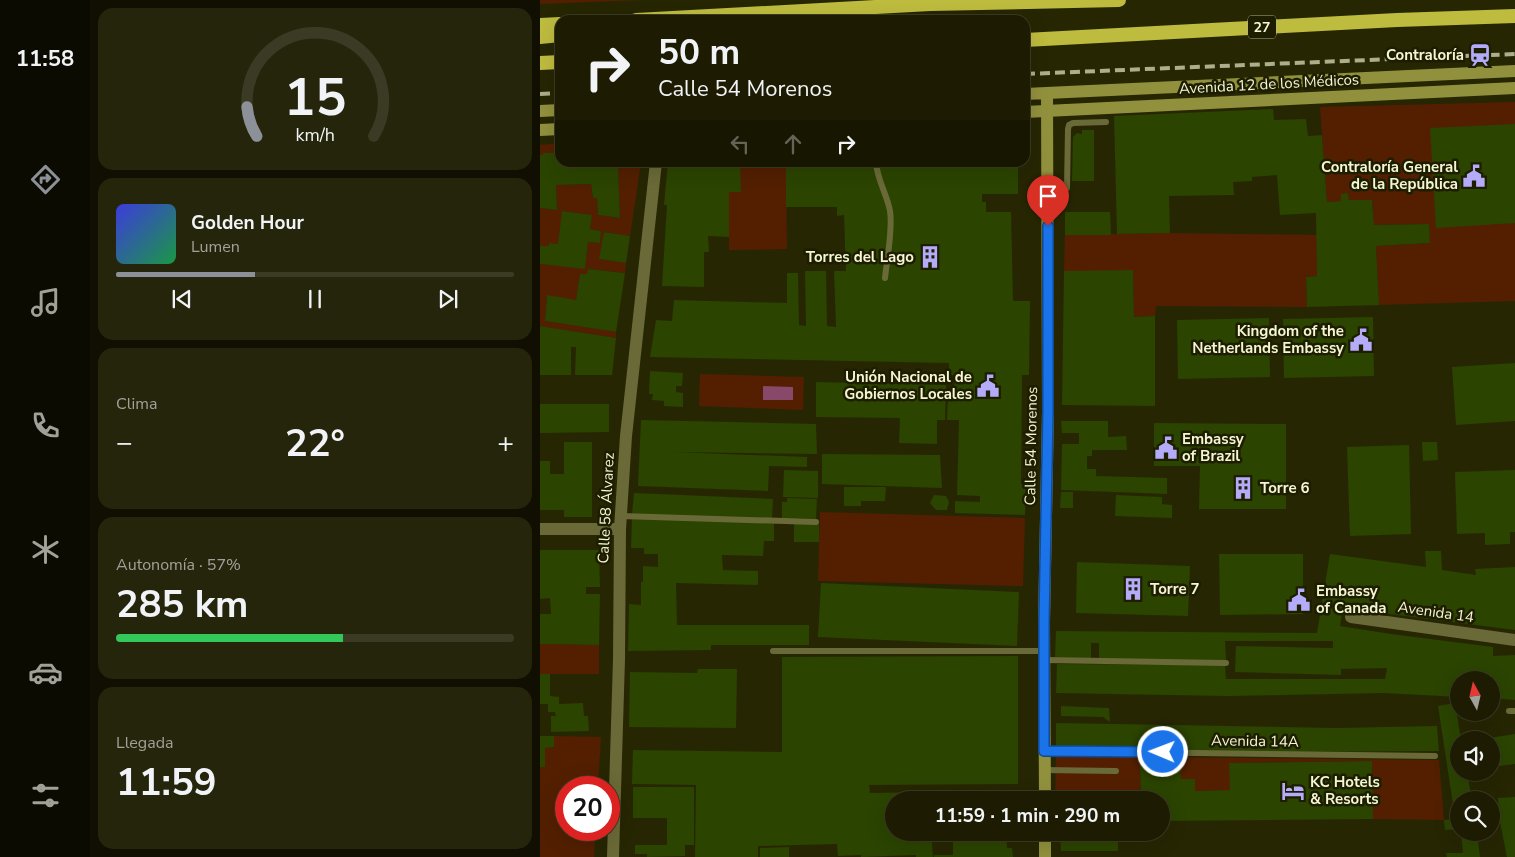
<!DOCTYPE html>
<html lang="es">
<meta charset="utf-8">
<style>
body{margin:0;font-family:"Nunito Sans",sans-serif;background:#25250c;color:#f1f3f6;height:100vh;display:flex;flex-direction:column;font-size:19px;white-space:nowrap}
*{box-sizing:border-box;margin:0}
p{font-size:16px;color:#a0a199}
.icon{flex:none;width:28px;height:28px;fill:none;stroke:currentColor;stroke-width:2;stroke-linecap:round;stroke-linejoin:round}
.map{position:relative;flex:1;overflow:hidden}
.side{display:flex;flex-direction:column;gap:8px;padding:8px;background:#100f01;width:450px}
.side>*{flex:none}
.banner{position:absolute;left:15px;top:15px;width:475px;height:152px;border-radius:15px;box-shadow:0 5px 20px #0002,0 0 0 1px #3b3a24;background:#1d1c02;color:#f1f3f6;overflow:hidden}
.needle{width:32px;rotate:352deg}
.tools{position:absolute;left:910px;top:671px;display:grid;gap:10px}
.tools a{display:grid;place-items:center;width:50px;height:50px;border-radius:50%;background:#1d1c02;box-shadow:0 5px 20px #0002,0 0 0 1px #3b3a24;font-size:25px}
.speed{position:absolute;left:15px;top:776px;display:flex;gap:10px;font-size:25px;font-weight:700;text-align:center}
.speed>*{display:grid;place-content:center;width:65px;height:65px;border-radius:50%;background:#1d1c02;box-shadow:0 5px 20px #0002,0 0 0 1px #3b3a24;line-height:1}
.speed .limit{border:8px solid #d22;background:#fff;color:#111}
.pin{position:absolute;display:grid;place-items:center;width:42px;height:42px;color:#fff;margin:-51px -21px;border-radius:50% 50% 50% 0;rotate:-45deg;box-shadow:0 0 5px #0007}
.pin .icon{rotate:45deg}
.me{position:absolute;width:55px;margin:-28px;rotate:271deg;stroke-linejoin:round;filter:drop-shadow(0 0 4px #0008)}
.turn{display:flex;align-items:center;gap:18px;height:105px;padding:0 20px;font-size:22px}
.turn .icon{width:65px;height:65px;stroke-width:2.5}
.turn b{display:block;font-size:35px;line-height:42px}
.lanes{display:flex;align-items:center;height:48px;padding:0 20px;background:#0003;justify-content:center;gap:25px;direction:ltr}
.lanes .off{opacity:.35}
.big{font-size:38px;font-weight:700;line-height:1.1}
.side .widget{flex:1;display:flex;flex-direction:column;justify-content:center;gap:8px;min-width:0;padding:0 18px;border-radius:15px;background:#25250c}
.side .dial{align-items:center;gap:0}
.dial svg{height:130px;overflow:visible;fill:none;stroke:#3b3a24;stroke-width:7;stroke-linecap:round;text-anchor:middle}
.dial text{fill:#f1f3f6;stroke:none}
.song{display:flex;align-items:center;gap:15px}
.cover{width:60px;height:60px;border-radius:8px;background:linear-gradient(135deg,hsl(240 70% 55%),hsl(140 70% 35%))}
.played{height:5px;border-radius:2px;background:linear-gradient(90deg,#8c9099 35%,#3b3a24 35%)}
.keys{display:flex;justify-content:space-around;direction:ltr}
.heat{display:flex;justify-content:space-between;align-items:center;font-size:28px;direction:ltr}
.charge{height:8px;border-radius:4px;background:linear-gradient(90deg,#34c759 57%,#3b3a24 0)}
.trip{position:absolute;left:345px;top:791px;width:285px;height:50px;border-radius:25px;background:#1d1c02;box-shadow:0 5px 20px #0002,0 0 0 1px #3b3a24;font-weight:700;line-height:50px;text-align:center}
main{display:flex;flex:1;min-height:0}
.dock{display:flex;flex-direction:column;width:90px;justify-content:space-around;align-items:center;background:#0c0b01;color:#a0a199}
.dock .icon{width:35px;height:35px}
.dock .on{color:#8c9099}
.dock b{font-size:22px;color:#f1f3f6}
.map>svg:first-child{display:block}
.green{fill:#531f00}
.water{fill:#874869}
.building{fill:#2b4400}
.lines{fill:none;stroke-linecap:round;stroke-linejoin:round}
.service{stroke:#6a6a38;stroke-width:6}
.minor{stroke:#6a6a38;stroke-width:12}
.secondary{stroke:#91913d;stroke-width:12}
.trunk{stroke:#bebc3e;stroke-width:14}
.rail{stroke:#aeae8c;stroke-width:4;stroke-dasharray:10 5;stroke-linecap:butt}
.route-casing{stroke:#114b97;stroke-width:12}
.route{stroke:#1a73e8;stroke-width:9}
.labels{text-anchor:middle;stroke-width:5;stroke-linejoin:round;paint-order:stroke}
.shield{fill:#1d1d00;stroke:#b4b594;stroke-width:1}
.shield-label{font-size:14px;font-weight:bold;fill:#f5f6d4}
.poi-label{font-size:15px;font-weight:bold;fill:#f5f6d4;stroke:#1d1d00;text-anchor:end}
.street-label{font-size:15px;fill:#f5f6d4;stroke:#1d1d00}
</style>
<main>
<nav class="dock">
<b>11:58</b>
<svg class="icon on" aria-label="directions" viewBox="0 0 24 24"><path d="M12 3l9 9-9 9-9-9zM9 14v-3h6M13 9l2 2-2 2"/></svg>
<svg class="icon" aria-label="music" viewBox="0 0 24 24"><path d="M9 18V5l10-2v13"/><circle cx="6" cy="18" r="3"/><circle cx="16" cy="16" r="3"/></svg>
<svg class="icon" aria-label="phone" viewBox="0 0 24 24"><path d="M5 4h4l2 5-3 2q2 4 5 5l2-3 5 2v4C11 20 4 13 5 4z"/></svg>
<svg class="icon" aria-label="climate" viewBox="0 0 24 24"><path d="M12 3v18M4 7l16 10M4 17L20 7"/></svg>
<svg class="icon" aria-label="car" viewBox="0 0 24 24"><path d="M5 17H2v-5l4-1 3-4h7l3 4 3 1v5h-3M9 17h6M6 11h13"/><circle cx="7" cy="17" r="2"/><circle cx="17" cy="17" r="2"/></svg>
<svg class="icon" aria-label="filters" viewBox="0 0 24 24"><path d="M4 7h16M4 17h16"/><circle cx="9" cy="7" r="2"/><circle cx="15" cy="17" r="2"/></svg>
</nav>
<section class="side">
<div class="widget dial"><svg viewBox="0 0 100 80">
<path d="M14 69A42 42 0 1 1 86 69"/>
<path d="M14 69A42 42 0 0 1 8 51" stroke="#8c9099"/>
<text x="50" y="56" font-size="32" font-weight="700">15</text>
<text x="50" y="72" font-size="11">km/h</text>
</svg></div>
<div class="widget">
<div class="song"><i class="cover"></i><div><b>Golden Hour</b><p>Lumen</p></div></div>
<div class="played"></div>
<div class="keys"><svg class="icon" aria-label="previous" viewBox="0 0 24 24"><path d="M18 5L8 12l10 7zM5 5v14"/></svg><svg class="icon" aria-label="pause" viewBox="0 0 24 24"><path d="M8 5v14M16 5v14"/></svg><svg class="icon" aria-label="next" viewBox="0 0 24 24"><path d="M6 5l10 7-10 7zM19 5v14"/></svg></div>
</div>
<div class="widget"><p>Clima</p>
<div class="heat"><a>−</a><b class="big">22°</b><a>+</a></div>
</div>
<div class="widget"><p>Autonomía · 57%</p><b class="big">285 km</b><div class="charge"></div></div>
<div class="widget"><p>Llegada</p><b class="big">11:59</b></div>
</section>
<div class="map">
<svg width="975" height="857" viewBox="0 0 975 857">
<rect width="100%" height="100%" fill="#272603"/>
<!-- green -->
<path class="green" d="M0 0H100L0 4Z
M975 102V301L839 305 836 246 890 243 889 224 834 225 832 200H809L808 194H801V201L787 202 780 107Z
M20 143V156H15V153H3V155H0V145Z
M78 163H101L90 236 64 232 60 259 86 263 85 273 48 269 47 274H40L36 300 7 296 5 321 76 332V338L0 326V264L45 268 48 242 60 243 61 231 50 229 51 215 23 211 18 244 9 243V246H0V208L17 210 16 185 51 184 53 198H57L58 215 80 218Z
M200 163H246L247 249 189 250V192Z
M630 233 777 235V276L766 277 767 307 616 306 615 316 594 317 593 271H524L525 235Z
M160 374 264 377 263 410 159 406Z
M280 512 485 518 483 586 278 581Z
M0 644 59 645V674H0Z
M14 736 61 737 58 787 26 788V830H56L54 857H0V767H5V748L14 747Z
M516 756 899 760 904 820 833 819 832 761 690 763V790L655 791V779H641L640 762 600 763 601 800H515Z"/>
<!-- water -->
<path class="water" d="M223 386 253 387V400H223Z"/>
<!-- building -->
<path class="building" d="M733 109 734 120 766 119 768 136 782 135 787 202 801 201V194L808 193 809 200H832L834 225 889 224 890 243 836 246 839 305 767 307 766 277 777 276 776 213 740 215 737 175 712 177V181L693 182 694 195 629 196 630 233 577 234 574 116Z
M975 124V223L896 228 890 128Z
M542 130H554V181H532L533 137 537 133 542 134Z
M3 153H15V156H20V162H78L80 218 58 215 57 198H53L51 184 16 185 17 210 0 208V155H3Z
M128 162H200L201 192H189V237L168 236 169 252H164V287L122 286 127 205H124Z
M246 162H478V194H442V202H446V212H471L473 301H490L489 375H482L481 484H486L485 515 415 513V501L440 502V496L417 495 419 420H407L408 396H414L415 375H409V363L110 357 116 320 132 321 134 300 247 303V273H258L259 325 266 326 265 271H286L287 326 296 327 294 271H306L304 215 297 216V207H246Z
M22 211 52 215 50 229 61 231 60 243 48 242 45 269 0 264V246H9V243L18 244Z
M525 212H570L571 235H525Z
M64 232 90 236 86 263 59 259Z
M48 269 85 273 76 332 5 321 7 295 36 300 40 274H47Z
M593 270 594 317 615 316V406L522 405 524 271Z
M833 317 834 376 744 378 743 319Z
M729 318 730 377 638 379 637 320Z
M0 326 76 338 72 375H35L36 347H31V375H0Z
M975 363V421L916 425 912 367Z
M110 371 143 373 142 386H136V392L143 393V407L124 406V401L112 400 113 394H109Z
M276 382 406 385 405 420H397V444L359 443 360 418 276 417Z
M0 404H69V432L0 433Z
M101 420 276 424 277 454 133 452 267 457V467L229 466 228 491 98 486Z
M521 421H568V437L586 436 587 450H552V456H547V469H556V476L627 478V494L521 490 522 444H539V433H522Z
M614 423 746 424V509H659L660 466H614Z
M24 442H52V517H24V510H0V461H10V474H24Z
M882 442H897L898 460 883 461Z
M869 445 871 534 810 536 807 447Z
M282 454 400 455 402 488 282 484Z
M244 470 278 471V498L243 497Z
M975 470V532H970V544L945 545V533L917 534 915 472Z
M304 487H346L345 501H321V506H304Z
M521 492H533V508H520Z
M94 493 233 499 232 519 92 514Z
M394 495 406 496 409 502 407 510H396L390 503Z
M576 495 622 497V504L632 505V518L575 516Z
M247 498 277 499 276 519 242 518V502H247Z
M92 518 234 523V541H224L223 556 182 555 183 570 218 571V585L136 583 137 625H269V645H171V650L88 651 89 604 101 605V582H103V566L118 567V554H104V548H91Z
M254 523 279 524V542H254Z
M0 550H59L60 587H46V594H60L59 645 0 644V614H11L10 598 0 599Z
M885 551H901L902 570 936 575 935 569 975 567V630L803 608 800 626 851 634 953 647V656L975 655V700L951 698V680H919V697L844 693 686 696 516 693 517 664 685 665 686 679H845L847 668 801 669V675L695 672 696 646 793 648V641H685L686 660 559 659V643H551V659L515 658 516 631 777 633 790 554 886 567Z
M679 554H763V614L680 615Z
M537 562 650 566 648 616 536 613Z
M281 583 479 592 477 646 278 637Z
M478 656V784L329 785 330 793 389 792V800H354V832H391L393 857H376V855L321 857V855L298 856 297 844 218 846V857H155L156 785 92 784 93 750 242 752V657Z
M158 669H197L196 728 89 727 90 672 157 673Z
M0 674H10V696L19 697V704L43 703 44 716H48L49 731 11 732V716H16L15 712H8V704H0Z
M915 703 921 740H919V772H927L932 800H919V816L915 817 898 706Z
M521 706 569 708 570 722 563 717 521 716Z
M516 723 796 728 897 726 899 751 747 752 516 748Z
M975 734V764L951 767V740L943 739Z
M0 736H14V747L5 748V767H0Z
M832 761 833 819 621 821V800H601L600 763 640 762 641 779H655V791L690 790 689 763Z
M93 787H154V845H145V856L107 857V854H95V845H127V818H93Z
M479 791V800L407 799V794Z
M975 797V857H967L959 817 958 798Z
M919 819V829L905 830 904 820Z
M409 832H466L467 848H472L473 857H394V855H413V835H409Z
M520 832H578V851H521Z
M921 832H937L940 857H907L906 853H923Z
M249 847V857H220V848Z"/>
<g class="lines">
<!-- service -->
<path class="service" d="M336 162C337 180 347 194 350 211 353 229 347 259 345 278
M527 188 528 129 529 125 533 123 566 122
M81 516 276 522
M233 651H504
M504 660 686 663
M969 711H975
M504 751 895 756
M504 770 576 771"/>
<!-- minor -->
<path class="minor" d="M0 529H80
M811 617 975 640
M73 857 79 659 80 529 86 436 116 162"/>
<!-- secondary -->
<path class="secondary" d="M485 94 975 71
M0 111 20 110
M485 112 975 88
M0 130 20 129
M505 800 504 623 508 412 507 93
M505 832V857"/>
<!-- trunk -->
<path class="trunk" d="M96 20 390 4 579 0
M0 25 20 24
M0 37 20 35
M485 40 857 20 975 16
M0 63 20 62"/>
<!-- rail -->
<path class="rail" d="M485 74 975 54
M0 94 20 93"/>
</g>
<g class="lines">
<defs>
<path id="route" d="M508 226V412L504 622V751L623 752"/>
</defs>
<!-- route casing -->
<use href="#route" class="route-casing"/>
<!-- route -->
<use href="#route" class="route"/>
</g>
<!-- icons -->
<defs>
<symbol id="station-bare" viewBox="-9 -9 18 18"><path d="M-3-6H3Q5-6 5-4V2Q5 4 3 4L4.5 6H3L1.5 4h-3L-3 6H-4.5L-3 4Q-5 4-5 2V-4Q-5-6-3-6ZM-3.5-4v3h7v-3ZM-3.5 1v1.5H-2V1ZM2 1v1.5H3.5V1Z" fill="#b4acf9" stroke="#1d1d00" stroke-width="2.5" paint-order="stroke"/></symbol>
<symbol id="civic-bare" viewBox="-9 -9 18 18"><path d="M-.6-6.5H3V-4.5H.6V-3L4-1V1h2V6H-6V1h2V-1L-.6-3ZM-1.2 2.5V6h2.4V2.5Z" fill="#b4acf9" stroke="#1d1d00" stroke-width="2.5" paint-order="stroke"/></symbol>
<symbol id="building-bare" viewBox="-9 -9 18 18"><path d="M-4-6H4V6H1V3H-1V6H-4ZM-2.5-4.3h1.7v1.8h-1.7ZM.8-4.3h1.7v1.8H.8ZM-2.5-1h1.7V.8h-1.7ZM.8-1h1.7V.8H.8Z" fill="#b4acf9" stroke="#1d1d00" stroke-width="2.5" paint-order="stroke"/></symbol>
<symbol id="hotel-bare" viewBox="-9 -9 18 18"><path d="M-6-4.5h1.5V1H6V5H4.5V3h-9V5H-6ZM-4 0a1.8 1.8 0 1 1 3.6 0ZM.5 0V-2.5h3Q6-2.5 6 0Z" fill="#b4acf9" stroke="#1d1d00" stroke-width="2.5" paint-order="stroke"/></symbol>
</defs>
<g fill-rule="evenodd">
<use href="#station-bare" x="924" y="39" width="32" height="32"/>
<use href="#civic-bare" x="918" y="160" width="32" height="32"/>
<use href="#building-bare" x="374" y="241" width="32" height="32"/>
<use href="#civic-bare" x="805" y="324" width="32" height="32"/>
<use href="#civic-bare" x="432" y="370" width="32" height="32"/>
<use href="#civic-bare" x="610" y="432" width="32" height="32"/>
<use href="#building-bare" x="687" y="472" width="32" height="32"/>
<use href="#building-bare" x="577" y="573" width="32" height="32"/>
<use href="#civic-bare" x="743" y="584" width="32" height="32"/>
<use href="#hotel-bare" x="737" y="775" width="32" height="32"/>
</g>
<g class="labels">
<!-- shield labels -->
<rect class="shield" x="708" y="15.5" width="28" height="23" rx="4"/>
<g class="shield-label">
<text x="722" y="32">27</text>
</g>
<!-- poi labels -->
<g class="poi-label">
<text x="924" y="60">Contraloría</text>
<text x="918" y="172">Contraloría General<tspan x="918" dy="17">de la República</tspan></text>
<text x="374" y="262">Torres del Lago</text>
<text x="804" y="336">Kingdom of the<tspan x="804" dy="17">Netherlands Embassy</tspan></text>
<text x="432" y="382">Unión Nacional de<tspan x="432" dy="17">Gobiernos Locales</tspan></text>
<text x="642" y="444" text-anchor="start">Embassy<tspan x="642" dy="17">of Brazil</tspan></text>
<text x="720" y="493" text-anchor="start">Torre 6</text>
<text x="610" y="594" text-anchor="start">Torre 7</text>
<text x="776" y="596" text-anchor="start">Embassy<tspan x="776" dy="17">of Canada</tspan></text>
<text x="770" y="787" text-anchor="start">KC Hotels<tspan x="770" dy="17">&amp; Resorts</tspan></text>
</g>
<!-- street labels -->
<g class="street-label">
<text transform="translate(729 84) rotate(-3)" y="5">Avenida 12 de los Médicos</text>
<text transform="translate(491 446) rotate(-89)" y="5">Calle 54 Morenos</text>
<text transform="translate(66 508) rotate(-87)" y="5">Calle 58 Álvarez</text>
<text transform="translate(896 612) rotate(8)" y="5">Avenida 14</text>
<text transform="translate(715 741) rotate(1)" y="5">Avenida 14A</text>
</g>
</g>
</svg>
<div class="tools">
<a><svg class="needle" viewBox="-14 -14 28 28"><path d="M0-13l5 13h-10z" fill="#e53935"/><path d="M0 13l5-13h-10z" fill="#a0a199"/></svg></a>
<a><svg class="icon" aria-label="sound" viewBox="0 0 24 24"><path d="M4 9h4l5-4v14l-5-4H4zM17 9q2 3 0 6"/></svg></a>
<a><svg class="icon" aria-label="search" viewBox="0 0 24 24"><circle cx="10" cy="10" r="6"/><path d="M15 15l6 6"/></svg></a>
</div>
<div class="speed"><div class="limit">20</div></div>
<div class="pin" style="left:508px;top:226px;background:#d93025"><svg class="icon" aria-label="arrive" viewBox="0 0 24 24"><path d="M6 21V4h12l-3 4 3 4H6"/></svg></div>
<svg class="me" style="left:623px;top:752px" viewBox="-20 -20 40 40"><circle r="17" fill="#1a73e8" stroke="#fff" stroke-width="3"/><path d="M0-11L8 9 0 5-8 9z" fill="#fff"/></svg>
<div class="trip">11:59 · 1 min · 290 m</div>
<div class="banner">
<div class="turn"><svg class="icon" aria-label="right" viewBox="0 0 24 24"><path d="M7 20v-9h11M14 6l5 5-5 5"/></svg><div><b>50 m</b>Calle 54 Morenos</div></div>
<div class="lanes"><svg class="icon off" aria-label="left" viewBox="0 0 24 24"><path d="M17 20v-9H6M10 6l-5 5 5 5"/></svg><svg class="icon off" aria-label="ahead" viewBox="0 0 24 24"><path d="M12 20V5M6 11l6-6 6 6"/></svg><svg class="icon" aria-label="right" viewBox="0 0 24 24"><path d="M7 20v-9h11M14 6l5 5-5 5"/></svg></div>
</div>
</div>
</main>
